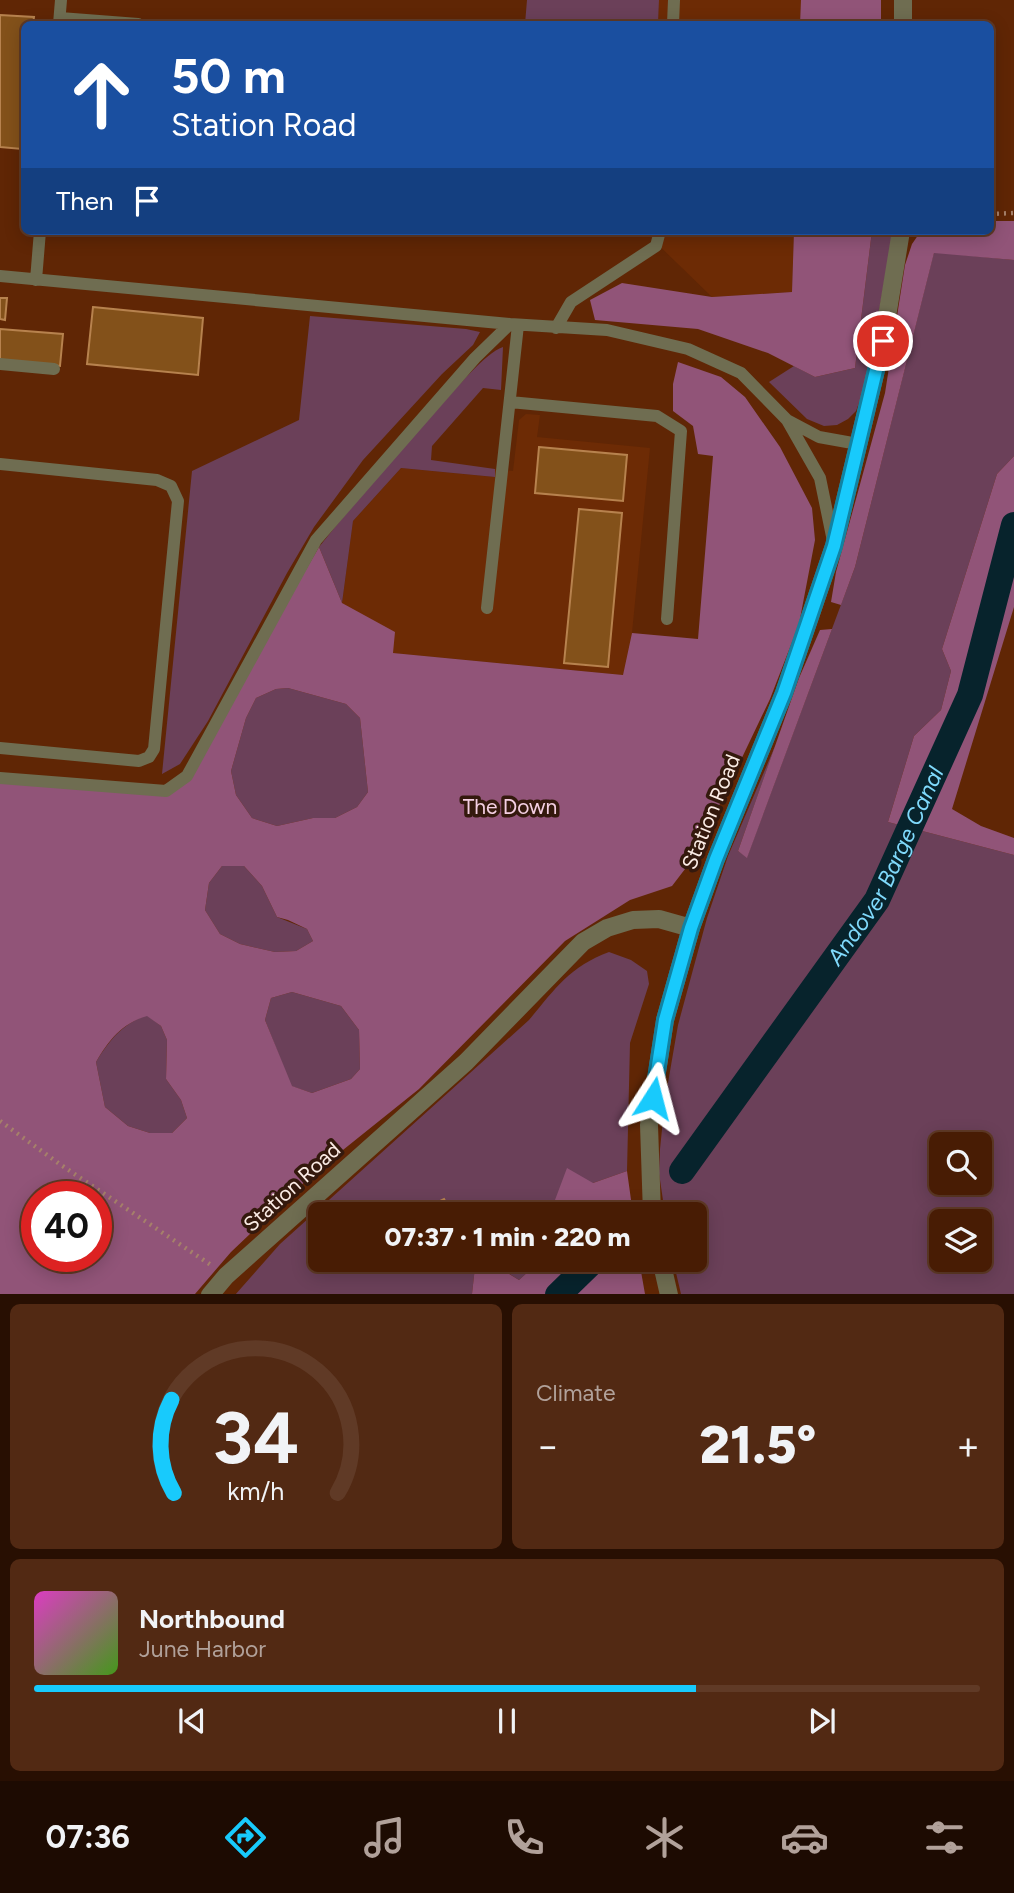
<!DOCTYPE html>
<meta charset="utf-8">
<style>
body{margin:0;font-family:Figtree,sans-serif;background:#522913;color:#f1f3f6;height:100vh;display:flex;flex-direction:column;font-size:26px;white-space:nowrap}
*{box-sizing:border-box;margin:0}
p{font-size:23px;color:#b1a19a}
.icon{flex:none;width:38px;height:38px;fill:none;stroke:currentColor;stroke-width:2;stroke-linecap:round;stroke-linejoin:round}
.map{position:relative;height:1294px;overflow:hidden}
.side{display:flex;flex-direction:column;gap:10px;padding:10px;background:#280f02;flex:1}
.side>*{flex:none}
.top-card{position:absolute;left:21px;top:21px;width:973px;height:214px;border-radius:10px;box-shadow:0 4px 18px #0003,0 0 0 2px #603a26;background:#1a4fa0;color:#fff;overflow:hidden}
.fabs{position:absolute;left:929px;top:1132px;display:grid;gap:14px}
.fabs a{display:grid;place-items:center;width:63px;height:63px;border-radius:10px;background:#481c04;box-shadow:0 4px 18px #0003,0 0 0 2px #603a26;font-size:35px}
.speed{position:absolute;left:21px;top:1181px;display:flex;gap:14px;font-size:35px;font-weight:700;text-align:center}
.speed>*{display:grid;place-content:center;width:91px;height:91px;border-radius:50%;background:#481c04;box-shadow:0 4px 18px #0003,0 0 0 2px #603a26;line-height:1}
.speed .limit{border:10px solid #d22;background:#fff;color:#111}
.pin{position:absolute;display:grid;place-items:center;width:60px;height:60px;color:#fff;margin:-30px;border:4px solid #fff;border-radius:50%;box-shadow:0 2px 7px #0007}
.me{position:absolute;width:77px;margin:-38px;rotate:9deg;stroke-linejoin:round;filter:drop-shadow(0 0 5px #0008)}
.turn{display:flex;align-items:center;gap:24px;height:147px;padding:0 35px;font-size:32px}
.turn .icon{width:91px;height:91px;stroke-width:2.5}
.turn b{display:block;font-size:49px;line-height:60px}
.then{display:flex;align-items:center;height:66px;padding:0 35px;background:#0003;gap:14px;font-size:26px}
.big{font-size:52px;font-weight:800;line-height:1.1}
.side .tile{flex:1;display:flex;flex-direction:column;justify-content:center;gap:10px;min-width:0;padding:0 24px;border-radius:10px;background:#522913}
.side .dial{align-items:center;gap:0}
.dial svg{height:182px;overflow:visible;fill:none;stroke:#603a26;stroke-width:7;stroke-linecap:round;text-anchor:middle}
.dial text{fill:#f1f3f6;stroke:none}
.song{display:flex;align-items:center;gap:21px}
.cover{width:84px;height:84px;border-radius:10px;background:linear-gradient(135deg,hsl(310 70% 55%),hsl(100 70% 35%))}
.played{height:7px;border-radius:4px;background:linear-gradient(90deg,#18cafc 70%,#603a26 70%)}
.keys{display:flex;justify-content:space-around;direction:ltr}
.heat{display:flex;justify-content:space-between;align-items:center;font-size:38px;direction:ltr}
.side .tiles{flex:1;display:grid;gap:10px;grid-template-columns:1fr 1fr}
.tile:last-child{grid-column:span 2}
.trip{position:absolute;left:308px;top:1202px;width:399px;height:70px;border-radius:10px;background:#481c04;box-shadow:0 4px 18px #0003,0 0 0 2px #603a26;font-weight:800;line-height:70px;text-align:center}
.dock{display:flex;height:112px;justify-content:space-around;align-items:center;background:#1d0b02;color:#b1a19a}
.dock .icon{width:49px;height:49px}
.dock .selected{color:#18cafc}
.dock b{font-size:32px;color:#f1f3f6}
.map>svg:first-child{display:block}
.built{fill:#6d2b05}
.green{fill:#6b4059;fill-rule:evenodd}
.forest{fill:#915478;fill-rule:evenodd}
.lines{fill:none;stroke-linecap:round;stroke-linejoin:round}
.canal{stroke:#07232c;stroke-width:26}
.building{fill:#83511a;stroke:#b7824e;stroke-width:2}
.path{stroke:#a6806a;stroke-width:4.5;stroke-dasharray:2 5;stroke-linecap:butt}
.service{stroke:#6f6d51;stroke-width:12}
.minor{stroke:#6f6d51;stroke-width:18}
.tertiary{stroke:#6f6d51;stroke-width:18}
.route-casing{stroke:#1083a4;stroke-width:18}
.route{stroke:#18cafc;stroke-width:12}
.labels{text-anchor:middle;stroke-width:7;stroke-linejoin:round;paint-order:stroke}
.park-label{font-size:21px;fill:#f4cfe3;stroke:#34190d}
.street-label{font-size:21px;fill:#fbece5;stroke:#34190d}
.water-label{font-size:23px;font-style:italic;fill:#7fd9fb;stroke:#34190d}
</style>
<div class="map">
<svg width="1014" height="1295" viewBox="0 0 1014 1295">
<rect width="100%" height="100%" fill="#602605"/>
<!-- built -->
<path class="built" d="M659 0H801L800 24H658Z
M644 231H794L792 292 712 297Z
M526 414 540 415 537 437 650 448 632 633 623 675 393 653 342 603 353 521 401 468 494 477 495 469 513 471 519 420Z"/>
<!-- green -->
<path class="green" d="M527 0H659L658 24H525Z
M872 231H893L867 381 856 411 848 419 837 425 824 426 807 419 769 382 794 366 815 377 855 368Z
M934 252 1014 260V456L997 474 942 649 951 671 941 710 914 736 888 822 1014 855V1294H681L673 1260H695V1214H665L659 1173 660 1149 665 1100 678 1025 707 918 728 856 776 744 738 851 747 857 855 567ZM942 1144H980V1183H942ZM942 1222H980V1260H942Z
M310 316 466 329 480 332 473 345 442 374 363 460 314 527 287 573 208 721 180 764 162 774 192 471 299 420Z
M503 347 501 390 483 388 432 446 431 460 495 469V477L401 468 353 521 342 603 319 547C358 498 399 452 441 405 455 390 485 353 503 347Z
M288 688 346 704 360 718 368 792 357 807 335 818H313L277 826 252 818 236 795 231 771 246 718 256 698 276 689Z
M222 866H244L262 886 277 917 307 929 313 941 296 951 275 952 240 944 220 934 205 910 209 883Z
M609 952 631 960 647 971 649 984 630 1043 627 1171 593 1183 552 1208 559 1214H320V1260H487L475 1267 472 1294 235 1295 280 1244 529 1020C555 989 569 967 609 952Z
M292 992 341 1006 359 1030 360 1069 351 1079 312 1093 291 1086 265 1020 271 998Z
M147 1015 161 1026 167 1040 166 1079 181 1100 187 1118 172 1133H150L128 1126 105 1107 96 1062C109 1041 122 1024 147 1015Z
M488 1260H541L519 1280Z"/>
<!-- forest -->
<path class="forest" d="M801 0H881V24H800Z
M991 221H1014V260L934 253 855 567 841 605 831 602 836 572 885 393 905 265 912 244 921 231H990Z
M794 231H872L855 368 815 377 768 353 698 329 595 320 590 300 622 283 712 297 792 292Z
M678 362 721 377 745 397 780 447 812 508 815 540 799 624 770 699 695 856 672 886 630 900 565 941 419 1089 313 1174 231 1252 195 1294H0V775L167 791 187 776 319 547 342 603 395 632 393 653 623 675 632 633 698 639 713 456 698 454 693 426 673 411V384ZM288 688 346 704 360 718 368 792 357 807 335 818H313L277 826 252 818 236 795 231 771 246 718 256 698 276 689ZM222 866H244L262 886 277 917 288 920 307 929 313 941 296 951 275 952 240 944 220 934 205 910 209 883ZM292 992 341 1006 359 1030 360 1069 351 1079 312 1093 292 1086 265 1020 271 998ZM147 1016 161 1026 167 1040 166 1079 181 1100 187 1118 172 1133H150L128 1126 105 1107 96 1062C109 1040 121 1024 147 1016ZM37 1197H96V1256H37Z
M1014 456V607L952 809 981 826 1014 838V855L888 822 914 736 941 710 951 671 942 649 997 474Z
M832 629 747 858 738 851 799 678 820 630Z
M567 1168 593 1183 627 1171 633 1214H559L552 1208Z
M487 1260 519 1280 541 1260H639L645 1294H472L475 1267Z"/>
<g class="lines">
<!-- canal -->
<g class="canal">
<path id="s1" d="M682 1171 877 900 970 695 1014 525"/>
<path d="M558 1295 594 1260"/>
</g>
</g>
<!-- building -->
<path class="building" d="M0 15 34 17 33 24H24V120L22 149 0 147Z
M0 298H7L5 320 0 319Z
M93 307 203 318 198 375 87 364Z
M0 329 63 334 60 366 0 360Z
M539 447 627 455 623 501 535 493Z
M579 509 622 513 608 667 564 663Z
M444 1199 451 1213 413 1214Z"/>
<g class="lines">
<!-- path -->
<path class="path" d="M990 214 1014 213
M0 1121 61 1165 211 1265"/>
<!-- service -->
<path class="service" d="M60 18 138 24
M59 24 61 0
M673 24 674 0
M0 276 510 324 607 330 688 349 741 373 787 420 820 478 833 541
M36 280 40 231
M556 328 571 302 656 246 660 231
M0 364 54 369
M510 402 657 416 681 431 667 619
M787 420 819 437 858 444
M0 464 157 480 171 486 178 501 154 749 149 757 139 761 0 748
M487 608 518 325
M0 778 166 791 187 776 316 540 475 358 510 324"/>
<!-- minor -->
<path class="minor" d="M210 1295 226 1276 466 1062 583 942 607 928 633 920 659 919 691 928"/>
<!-- tertiary -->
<path class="tertiary" d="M903 24V0
M652 1214 649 1125 665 1020 691 928 716 859 784 693 834 546 883 341 901 231
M661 1260 669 1295"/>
</g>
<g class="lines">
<defs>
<path id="route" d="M653 1098 665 1020 691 928 716 859 784 693 834 546 883 341"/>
</defs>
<!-- route casing -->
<use href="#route" class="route-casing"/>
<!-- route -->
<use href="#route" class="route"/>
</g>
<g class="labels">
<!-- park labels -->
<g class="park-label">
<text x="510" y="814">The Down</text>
</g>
<!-- street labels -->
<g class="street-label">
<text transform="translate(711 812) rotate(-68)" y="7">Station Road</text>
<text transform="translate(292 1187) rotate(-42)" y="7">Station Road</text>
</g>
<!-- water labels -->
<g class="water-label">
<text dy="8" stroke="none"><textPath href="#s1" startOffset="368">Andover Barge Canal</textPath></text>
</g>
</g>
</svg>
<div class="fabs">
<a><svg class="icon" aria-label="search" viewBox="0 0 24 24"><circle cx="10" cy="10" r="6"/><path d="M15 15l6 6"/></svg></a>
<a><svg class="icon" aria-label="layers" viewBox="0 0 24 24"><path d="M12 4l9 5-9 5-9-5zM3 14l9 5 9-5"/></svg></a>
</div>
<div class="speed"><div class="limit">40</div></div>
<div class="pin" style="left:883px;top:341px;background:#d93025"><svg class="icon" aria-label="arrive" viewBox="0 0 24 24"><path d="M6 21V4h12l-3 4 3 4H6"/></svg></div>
<svg class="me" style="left:653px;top:1098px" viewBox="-20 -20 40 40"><path d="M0-17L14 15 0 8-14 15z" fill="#18cafc" stroke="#fff" stroke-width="4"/></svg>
<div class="trip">07:37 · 1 min · 220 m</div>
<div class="top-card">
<div class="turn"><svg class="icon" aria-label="ahead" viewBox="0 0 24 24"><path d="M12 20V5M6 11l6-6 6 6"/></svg><div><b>50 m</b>Station Road</div></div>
<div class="then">Then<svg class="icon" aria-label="arrive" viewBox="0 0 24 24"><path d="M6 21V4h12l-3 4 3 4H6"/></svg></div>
</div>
</div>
<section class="side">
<div class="tiles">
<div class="tile dial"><svg viewBox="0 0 100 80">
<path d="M14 69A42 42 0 1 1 86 69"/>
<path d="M14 69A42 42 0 0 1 13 28" stroke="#18cafc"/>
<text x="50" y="56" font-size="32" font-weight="700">34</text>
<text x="50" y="72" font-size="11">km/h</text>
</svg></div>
<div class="tile"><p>Climate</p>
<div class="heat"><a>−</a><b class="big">21.5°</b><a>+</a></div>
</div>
<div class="tile">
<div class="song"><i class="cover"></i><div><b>Northbound</b><p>June Harbor</p></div></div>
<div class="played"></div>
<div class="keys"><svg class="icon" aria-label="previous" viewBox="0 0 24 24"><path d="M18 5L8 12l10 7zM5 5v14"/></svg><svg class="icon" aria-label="pause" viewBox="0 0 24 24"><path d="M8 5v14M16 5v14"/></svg><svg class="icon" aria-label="next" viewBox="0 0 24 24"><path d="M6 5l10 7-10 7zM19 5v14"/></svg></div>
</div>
</div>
</section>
<nav class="dock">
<b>07:36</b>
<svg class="icon selected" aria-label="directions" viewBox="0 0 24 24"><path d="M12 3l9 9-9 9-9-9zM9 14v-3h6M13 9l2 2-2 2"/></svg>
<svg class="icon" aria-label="music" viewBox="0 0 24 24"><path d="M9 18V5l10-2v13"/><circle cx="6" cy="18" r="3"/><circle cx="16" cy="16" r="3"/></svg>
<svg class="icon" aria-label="phone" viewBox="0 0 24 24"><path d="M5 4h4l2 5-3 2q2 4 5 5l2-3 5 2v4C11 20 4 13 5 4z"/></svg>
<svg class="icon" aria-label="climate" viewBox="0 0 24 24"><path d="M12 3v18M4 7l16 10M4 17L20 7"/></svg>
<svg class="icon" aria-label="car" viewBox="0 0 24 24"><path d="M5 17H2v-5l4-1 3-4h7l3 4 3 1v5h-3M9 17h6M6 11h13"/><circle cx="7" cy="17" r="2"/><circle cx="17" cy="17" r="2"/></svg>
<svg class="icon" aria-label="filters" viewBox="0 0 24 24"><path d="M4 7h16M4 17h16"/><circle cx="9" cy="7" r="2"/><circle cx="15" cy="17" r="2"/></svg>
</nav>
